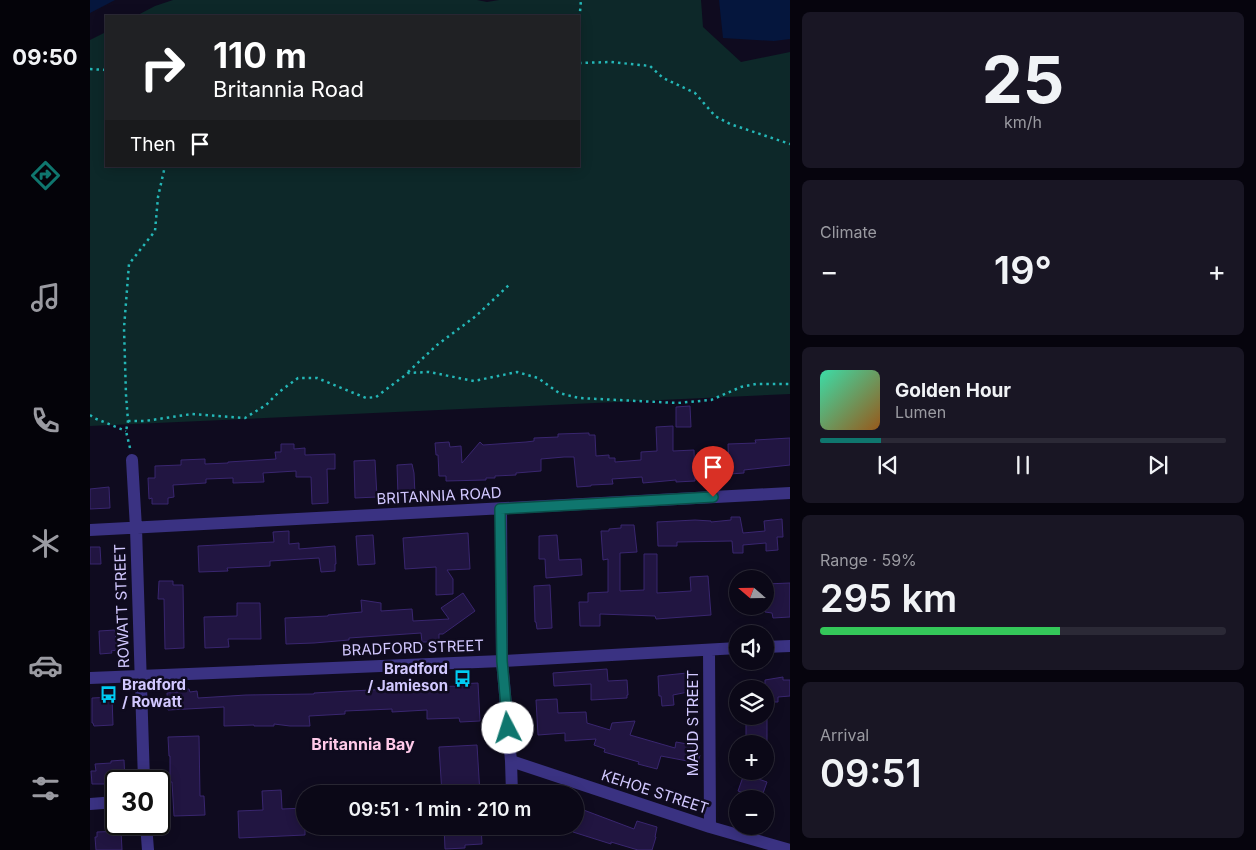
<!DOCTYPE html>
<meta charset="utf-8">
<style>
body{margin:0;font-family:Inter,sans-serif;background:#191624;color:#f1f3f6;height:100vh;display:flex;flex-direction:column;font-size:19px;white-space:nowrap}
*{box-sizing:border-box;margin:0}
p{font-size:16px;color:#9a9aa1}
.icon{flex:none;width:28px;height:28px;fill:none;stroke:currentColor;stroke-width:2;stroke-linecap:round;stroke-linejoin:round}
.map{position:relative;flex:1;overflow:hidden}
.side{display:flex;flex-direction:column;gap:12px;padding:12px;background:#06040d;width:466px}
.side>*{flex:none}
.top-card{position:absolute;left:15px;top:15px;width:475px;height:152px;border-radius:0px;box-shadow:0 2px 12px #0003,0 0 0 1px #2b2936;background:#202124;color:#fff;overflow:hidden}
.needle{width:32px;rotate:290deg}
.fabs{position:absolute;left:639px;top:570px;display:grid;gap:10px}
.fabs a{display:grid;place-items:center;width:45px;height:45px;border-radius:50%;background:#0b0817;box-shadow:0 2px 12px #0003,0 0 0 1px #2b2936;font-size:25px}
.speed{position:absolute;left:15px;top:770px;display:flex;gap:10px;font-size:25px;font-weight:700;text-align:center}
.speed>*{display:grid;place-content:center;width:65px;height:65px;border-radius:50%;background:#0b0817;box-shadow:0 2px 12px #0003,0 0 0 1px #2b2936;line-height:1}
.speed .limit{border:2px solid #111;border-radius:8px;background:#fff;color:#111}
.pin{position:absolute;display:grid;place-items:center;width:42px;height:42px;color:#fff;margin:-51px -21px;border-radius:50% 50% 50% 0;rotate:-45deg;box-shadow:0 0 5px #0007}
.pin .icon{rotate:45deg}
.me{position:absolute;width:55px;margin:-28px;rotate:355deg;stroke-linejoin:round;filter:drop-shadow(0 0 4px #0008)}
.turn{display:flex;align-items:center;gap:18px;height:105px;padding:0 25px;font-size:22px}
.turn .icon{width:65px;height:65px;stroke-width:2.5}
.turn b{display:block;font-size:35px;line-height:42px}
.then{display:flex;align-items:center;height:48px;padding:0 25px;background:#0003;gap:10px;font-size:19px}
.big{font-size:38px;font-weight:600;line-height:1.1}
.side .widget{flex:1;display:flex;flex-direction:column;justify-content:center;gap:8px;min-width:0;padding:0 18px;border-radius:8px;background:#191624}
.side .dial{align-items:center;gap:0}
.dial b{font-size:65px;line-height:1}
.song{display:flex;align-items:center;gap:15px}
.cover{width:60px;height:60px;border-radius:8px;background:linear-gradient(135deg,hsl(160 70% 55%),hsl(30 70% 35%))}
.played{height:5px;border-radius:2px;background:linear-gradient(90deg,#0f766e 15%,#2b2936 15%)}
.keys{display:flex;justify-content:space-around;direction:ltr}
.heat{display:flex;justify-content:space-between;align-items:center;font-size:28px;direction:ltr}
.charge{height:8px;border-radius:4px;background:linear-gradient(90deg,#34c759 59%,#2b2936 0)}
.trip{position:absolute;left:206px;top:785px;width:288px;height:50px;border-radius:25px;background:#0b0817;box-shadow:0 2px 12px #0003,0 0 0 1px #2b2936;font-weight:600;line-height:50px;text-align:center}
main{display:flex;flex:1;min-height:0}
.tabs{display:flex;flex-direction:column;width:90px;justify-content:space-around;align-items:center;background:#040309;color:#9a9aa1}
.tabs .icon{width:35px;height:35px}
.tabs .on{color:#0f766e}
.tabs b{font-size:22px;color:#f1f3f6}
.map>svg:first-child{display:block}
.green{fill:#0d2829}
.water{fill:#05163d}
.building{fill:#211541;stroke:#39266f}
.lines{fill:none;stroke-linecap:round;stroke-linejoin:round}
.path{stroke:#24b7b7;stroke-width:2.5;stroke-dasharray:2.5 4;stroke-linecap:butt}
.minor{stroke:#3a3282;stroke-width:12}
.route-casing{stroke:#0a4d48;stroke-width:12}
.route{stroke:#0f766e;stroke-width:9}
.labels{text-anchor:middle;stroke-width:5;stroke-linejoin:round;paint-order:stroke}
.street-label{font-size:15px;fill:#d2c8ff;stroke:#0f0b1f}
.poi-label{font-size:15px;font-weight:bold;fill:#d2c8ff;stroke:#0f0b1f;text-anchor:end}
.neighbourhood-label{font-size:16px;font-weight:bold;fill:#ffcae9;stroke:#0f0b1f}
</style>
<main>
<nav class="tabs">
<b>09:50</b>
<svg class="icon on" aria-label="directions" viewBox="0 0 24 24"><path d="M12 3l9 9-9 9-9-9zM9 14v-3h6M13 9l2 2-2 2"/></svg>
<svg class="icon" aria-label="music" viewBox="0 0 24 24"><path d="M9 18V5l10-2v13"/><circle cx="6" cy="18" r="3"/><circle cx="16" cy="16" r="3"/></svg>
<svg class="icon" aria-label="phone" viewBox="0 0 24 24"><path d="M5 4h4l2 5-3 2q2 4 5 5l2-3 5 2v4C11 20 4 13 5 4z"/></svg>
<svg class="icon" aria-label="climate" viewBox="0 0 24 24"><path d="M12 3v18M4 7l16 10M4 17L20 7"/></svg>
<svg class="icon" aria-label="car" viewBox="0 0 24 24"><path d="M5 17H2v-5l4-1 3-4h7l3 4 3 1v5h-3M9 17h6M6 11h13"/><circle cx="7" cy="17" r="2"/><circle cx="17" cy="17" r="2"/></svg>
<svg class="icon" aria-label="filters" viewBox="0 0 24 24"><path d="M4 7h16M4 17h16"/><circle cx="9" cy="7" r="2"/><circle cx="15" cy="17" r="2"/></svg>
</nav>
<div class="map">
<svg width="700" height="850" viewBox="0 0 700 850">
<rect width="100%" height="100%" fill="#0f0b1f"/>
<!-- green -->
<path class="green" d="M83 0H387L397 2 409 0H611L613 27 651 62 700 52V394L0 426V40L16 32V166H489V16H46L65 6Z"/>
<!-- water -->
<path class="water" d="M0 0H25L0 13Z
M629 0H700V39L684 41 633 38Z"/>
<!-- building -->
<path class="building" d="M600 406 601 427H586V407Z
M583 426V451L604 450 605 481 586 482V480L553 483 552 477 522 479 523 484 501 485V486L487 487 484 457H474L451 459V471L426 473V475L405 476V478H396V480L356 481V476H349L348 455H346L345 443 359 442 360 447 371 446 372 463 390 442 393 445 436 442 444 441V438L468 437V434L499 433V435H505L506 456 519 455V458H525V462L551 460V452L567 451 566 427Z
M700 438V465L654 470V473L639 474 638 444 666 443 665 440Z
M191 444H204V449L215 448V455L245 454V469H237L238 503 222 504 221 477H206V471L173 473 174 482 143 483V478L116 479V483L83 485 84 497 78 498V504H62V498L59 499 58 478H65V466L91 465V460L115 459V464L138 463V462L186 459 185 452H191Z
M285 460 287 497 265 498 264 461Z
M322 464 324 473 325 495 308 496 307 465Z
M19 487 20 508 0 509V489Z
M641 517H650L653 533 675 531 674 521 692 519 693 537H687L688 550 676 551V543L653 545V553H643L642 541 587 542V546H568L567 522 605 520 621 521V522L641 520Z
M531 525H544L547 552 530 553V591L554 590V554H567V593L601 591 600 577 618 576 621 615 566 619 565 616 510 614V626H490L489 602H498V593L518 592V559L513 560 511 531H519V529L531 528Z
M199 531V544L209 543V549L245 546 246 564H245V571L231 572 229 558 180 561V566L137 568 138 571 109 572 108 546 184 542 183 532Z
M378 533 380 569 357 570 363 579V594L346 595V567L315 569 313 538Z
M283 535 285 564 268 565 266 536Z
M467 535 469 560 491 559 492 575 456 578 455 559H449V536Z
M0 547H10L11 564H0Z
M69 581H83V585H93L94 648 75 649 74 599H68Z
M700 583V617L683 618 682 613 675 612V584Z
M460 585 462 628 447 629 446 622H445L444 586Z
M373 593 385 611 353 634H349V642H332L331 633 259 638V640L224 643 196 644 195 618 238 616V615L272 612 271 600 291 603V611L322 609 323 621 359 619 351 608Z
M147 603H170L171 639H138L139 647 115 648 114 617 147 616Z
M25 630 27 650 21 651 22 653 10 654 9 631Z
M517 669 518 681 537 680 538 695H537V698L501 700V684L464 686 463 673Z
M597 673 598 692 583 695 584 705 572 706 571 696H569L568 676Z
M693 677V680H700V696L688 697V702H675V680Z
M388 683 390 721 370 722 369 718 337 719V710L302 712V709L255 711V714L219 716 220 726H200L184 724V726H164V725L134 726V707L78 710 77 693 88 692V690L99 689 100 692 107 691 108 698 156 695 224 694V693L260 691 368 686V684Z
M22 697 23 725 4 726 3 723H2V698Z
M467 699 468 713 496 712 497 723 520 730 522 723 545 721 540 735 585 748 586 742 603 745 602 753 610 755 608 763 571 756 567 769 548 764 549 762 514 752 515 749 504 745 506 739 475 741V733L448 735 446 700Z
M656 716H677V743H656Z
M109 736 110 796H114L115 815 84 816 82 782H80V756H79L78 737Z
M387 745 390 794H352L349 747Z
M34 760 35 781H26V784H2L1 771H6L5 764 21 763V761Z
M654 774 677 782 671 799 648 791Z
M191 790 192 809 215 808V835L149 838 148 811 173 810 172 791Z
M491 809 544 829 547 821 567 827 565 837H566L562 850H548L521 842V844L483 832Z
M354 826H391L392 844 375 845V848L355 849Z
M31 831 32 850H6L5 837H7V832Z"/>
<g class="lines">
<!-- path -->
<path class="path" d="M489 24 491 0
M489 63 521 62 560 66 573 78 605 93 625 116 640 124 700 144
M0 69 16 70
M318 372 347 345 386 316 421 283
M0 415 4 418 36 431
M38 421H55L102 414 155 418 176 405 189 392 208 378H227L276 398 286 397 318 373 339 372 384 381 427 372 448 378 469 393 489 398 587 403 621 400 651 387 666 384H700
M40 448 36 431 38 421 36 395 34 328 39 264 65 231 68 197 75 166"/>
<!-- minor -->
<path class="minor" d="M42 460 46 528 54 781
M411 509 412 661 421 761 422 794
M0 530 700 493
M675 647 700 646
M619 650 620 827
M0 678 412 661 648 648
M421 761 620 827 700 850
M0 804 26 802
M56 824 58 850"/>
</g>
<g class="lines">
<defs>
<path id="route" d="M418 728 412 661 410 509 623 497"/>
</defs>
<!-- route casing -->
<use href="#route" class="route-casing"/>
<!-- route -->
<use href="#route" class="route"/>
</g>
<!-- icons -->
<defs>
<symbol id="bus-bare" viewBox="-9 -9 18 18"><path d="M-5-6H5V4H4V6H2V4H-2V6H-4V4H-5ZM-3.5-4V0h7V-4ZM-3.5 1.2v1.5H-2V1.2ZM2 1.2v1.5H3.5V1.2Z" fill="#00ccf3" stroke="#0f0b1f" stroke-width="2.5" paint-order="stroke"/></symbol>
</defs>
<g fill-rule="evenodd">
<use href="#bus-bare" x="360" y="666" width="25" height="25"/>
<use href="#bus-bare" x="6" y="682" width="25" height="25"/>
</g>
<g class="labels">
<!-- street labels -->
<g class="street-label">
<text transform="translate(349 496) rotate(-3)" y="5">BRITANNIA ROAD</text>
<text transform="translate(32 606) rotate(-92)" y="5">ROWATT STREET</text>
<text transform="translate(323 648) rotate(-2)" y="5">BRADFORD STREET</text>
<text transform="translate(603 723) rotate(-90)" y="5">MAUD STREET</text>
<text transform="translate(565 792) rotate(18)" y="5">KEHOE STREET</text>
</g>
<!-- poi labels -->
<g class="poi-label">
<text x="358" y="674">Bradford<tspan x="358" dy="17">/ Jamieson</tspan></text>
<text x="32" y="690" text-anchor="start">Bradford<tspan x="32" dy="17">/ Rowatt</tspan></text>
</g>
<!-- neighbourhood labels -->
<g class="neighbourhood-label">
<text x="273" y="750">Britannia Bay</text>
</g>
</g>
</svg>
<div class="fabs">
<a><svg class="needle" viewBox="-14 -14 28 28"><path d="M0-13l5 13h-10z" fill="#e53935"/><path d="M0 13l5-13h-10z" fill="#9a9aa1"/></svg></a>
<a><svg class="icon" aria-label="sound" viewBox="0 0 24 24"><path d="M4 9h4l5-4v14l-5-4H4zM17 9q2 3 0 6"/></svg></a>
<a><svg class="icon" aria-label="layers" viewBox="0 0 24 24"><path d="M12 4l9 5-9 5-9-5zM3 14l9 5 9-5"/></svg></a>
<a>+</a>
<a>−</a>
</div>
<div class="speed"><div class="limit">30</div></div>
<div class="pin" style="left:623px;top:497px;background:#d93025"><svg class="icon" aria-label="arrive" viewBox="0 0 24 24"><path d="M6 21V4h12l-3 4 3 4H6"/></svg></div>
<svg class="me" style="left:418px;top:728px" viewBox="-20 -20 40 40"><circle r="19" fill="#fff"/><path d="M0-13L10 11 0 6-10 11z" fill="#0f766e"/></svg>
<div class="trip">09:51 · 1 min · 210 m</div>
<div class="top-card">
<div class="turn"><svg class="icon" aria-label="right" viewBox="0 0 24 24"><path d="M7 20v-9h11M14 6l5 5-5 5"/></svg><div><b>110 m</b>Britannia Road</div></div>
<div class="then">Then<svg class="icon" aria-label="arrive" viewBox="0 0 24 24"><path d="M6 21V4h12l-3 4 3 4H6"/></svg></div>
</div>
</div>
<section class="side">
<div class="widget dial"><b>25</b><p>km/h</p></div>
<div class="widget"><p>Climate</p>
<div class="heat"><a>−</a><b class="big">19°</b><a>+</a></div>
</div>
<div class="widget">
<div class="song"><i class="cover"></i><div><b>Golden Hour</b><p>Lumen</p></div></div>
<div class="played"></div>
<div class="keys"><svg class="icon" aria-label="previous" viewBox="0 0 24 24"><path d="M18 5L8 12l10 7zM5 5v14"/></svg><svg class="icon" aria-label="pause" viewBox="0 0 24 24"><path d="M8 5v14M16 5v14"/></svg><svg class="icon" aria-label="next" viewBox="0 0 24 24"><path d="M6 5l10 7-10 7zM19 5v14"/></svg></div>
</div>
<div class="widget"><p>Range · 59%</p><b class="big">295 km</b><div class="charge"></div></div>
<div class="widget"><p>Arrival</p><b class="big">09:51</b></div>
</section>
</main>
